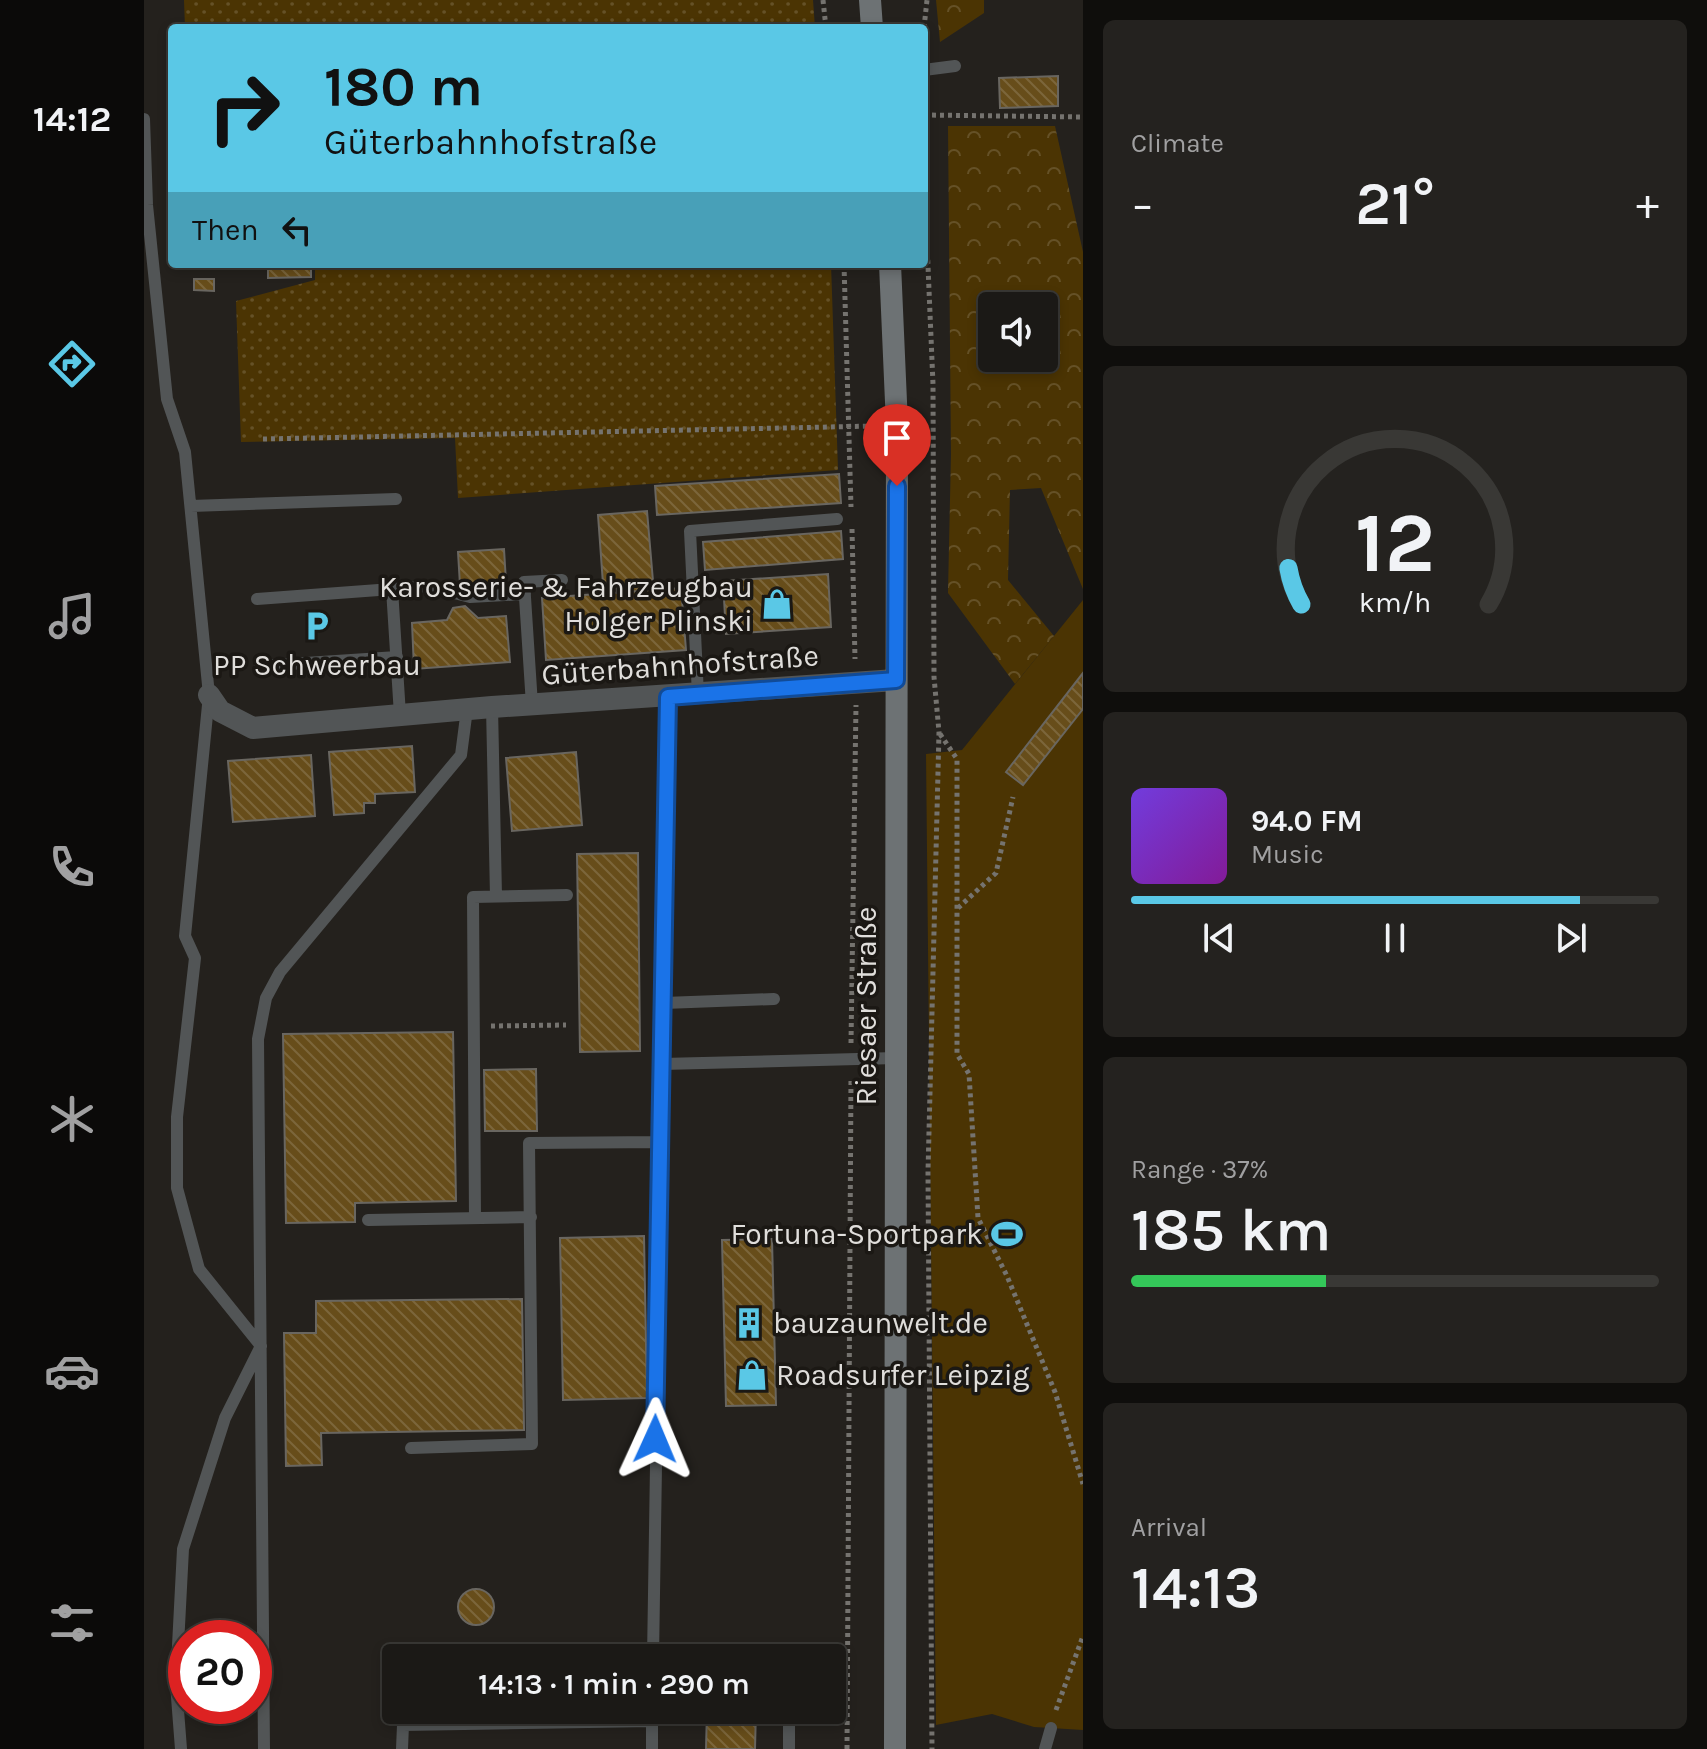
<!DOCTYPE html>
<meta charset="utf-8">
<style>
body{margin:0;font-family:Karla,sans-serif;background:#24221f;color:#f1f3f6;height:100vh;display:flex;flex-direction:column;font-size:30px;white-space:nowrap}
*{box-sizing:border-box;margin:0}
p{font-size:26px;color:#a0a0a1}
.icon{flex:none;width:44px;height:44px;fill:none;stroke:currentColor;stroke-width:2;stroke-linecap:round;stroke-linejoin:round}
.map{position:relative;flex:1;overflow:hidden}
.details{display:flex;flex-direction:column;gap:20px;padding:20px;background:#0f0e0c;width:624px}
.details>*{flex:none}
.top-card{position:absolute;left:24px;top:24px;width:760px;height:244px;border-radius:8px;box-shadow:0 4px 12px #0003,0 0 0 2px #393835;background:#5ac8e6;color:#111;overflow:hidden}
.fabs{position:absolute;left:834px;top:292px;display:grid;gap:16px}
.fabs a{display:grid;place-items:center;width:80px;height:80px;border-radius:8px;background:#1b1916;box-shadow:0 4px 12px #0003,0 0 0 2px #393835;font-size:40px}
.speed{position:absolute;left:24px;top:1620px;display:flex;gap:16px;font-size:40px;font-weight:700;text-align:center}
.speed>*{display:grid;place-content:center;width:104px;height:104px;border-radius:50%;background:#1b1916;box-shadow:0 4px 12px #0003,0 0 0 2px #393835;line-height:1}
.speed .limit{border:12px solid #d22;background:#fff;color:#111}
.pin{position:absolute;display:grid;place-items:center;width:68px;height:68px;color:#fff;margin:-82px -34px;border-radius:50% 50% 50% 0;rotate:-45deg;box-shadow:0 0 8px #0007}
.pin .icon{rotate:45deg}
.me{position:absolute;width:88px;margin:-44px;rotate:1deg;stroke-linejoin:round;filter:drop-shadow(0 0 6px #0008)}
.turn{display:flex;align-items:center;gap:28px;height:168px;padding:0 24px;font-size:36px}
.turn .icon{width:104px;height:104px;stroke-width:2.5}
.turn b{display:block;font-size:56px;line-height:68px}
.then{display:flex;align-items:center;height:76px;padding:0 24px;background:#0003;gap:16px;font-size:30px}
.big{font-size:60px;font-weight:600;line-height:1.1}
.details .tile{flex:1;display:flex;flex-direction:column;justify-content:center;gap:12px;min-width:0;padding:0 28px;border-radius:12px;background:#24221f}
.details .dial{align-items:center;gap:0}
.dial svg{height:208px;overflow:visible;fill:none;stroke:#393835;stroke-width:7;stroke-linecap:round;text-anchor:middle}
.dial text{fill:#f1f3f6;stroke:none}
.song{display:flex;align-items:center;gap:24px}
.cover{width:96px;height:96px;border-radius:12px;background:linear-gradient(135deg,hsl(260 70% 55%),hsl(290 70% 35%))}
.played{height:8px;border-radius:4px;background:linear-gradient(90deg,#5ac8e6 85%,#393835 85%)}
.keys{display:flex;justify-content:space-around;direction:ltr}
.heat{display:flex;justify-content:space-between;align-items:center;font-size:44px;direction:ltr}
.charge{height:12px;border-radius:6px;background:linear-gradient(90deg,#34c759 37%,#393835 0)}
.trip{position:absolute;left:238px;top:1644px;width:464px;height:80px;border-radius:8px;background:#1b1916;box-shadow:0 4px 12px #0003,0 0 0 2px #393835;font-weight:600;line-height:80px;text-align:center}
main{display:flex;flex:1;min-height:0}
.tabs{display:flex;flex-direction:column;width:144px;justify-content:space-around;align-items:center;background:#0b0a09;color:#a0a0a1}
.tabs .icon{width:56px;height:56px}
.tabs .current{color:#5ac8e6}
.tabs b{font-size:36px;color:#f1f3f6}
.map>svg:first-child{display:block}
.grass{fill:#4b3403}
.forest{fill:url(#forest-crowns);fill-rule:evenodd}
.park{fill:url(#park-dots)}
.building{fill:url(#building-back-hatch);stroke:#696660;stroke-width:2}
.lines{fill:none;stroke-linecap:round;stroke-linejoin:round}
.path{stroke:#75736f;stroke-width:5;stroke-dasharray:4 4;stroke-linecap:butt}
.service{stroke:#525556;stroke-width:12}
.minor{stroke:#525556;stroke-width:22}
.secondary{stroke:#6d7274;stroke-width:22}
.route-casing{stroke:#114b97;stroke-width:20}
.route{stroke:#1a73e8;stroke-width:14}
.labels{text-anchor:middle;stroke-width:7;stroke-linejoin:round;paint-order:stroke}
.poi-label{font-size:30px;fill:#e0dedb;stroke:#1b1814;text-anchor:end}
.street-label{font-size:30px;fill:#e0dedb;stroke:#1b1814}
</style>
<main>
<nav class="tabs">
<b>14:12</b>
<svg class="icon current" aria-label="directions" viewBox="0 0 24 24"><path d="M12 3l9 9-9 9-9-9zM9 14v-3h6M13 9l2 2-2 2"/></svg>
<svg class="icon" aria-label="music" viewBox="0 0 24 24"><path d="M9 18V5l10-2v13"/><circle cx="6" cy="18" r="3"/><circle cx="16" cy="16" r="3"/></svg>
<svg class="icon" aria-label="phone" viewBox="0 0 24 24"><path d="M5 4h4l2 5-3 2q2 4 5 5l2-3 5 2v4C11 20 4 13 5 4z"/></svg>
<svg class="icon" aria-label="climate" viewBox="0 0 24 24"><path d="M12 3v18M4 7l16 10M4 17L20 7"/></svg>
<svg class="icon" aria-label="car" viewBox="0 0 24 24"><path d="M5 17H2v-5l4-1 3-4h7l3 4 3 1v5h-3M9 17h6M6 11h13"/><circle cx="7" cy="17" r="2"/><circle cx="17" cy="17" r="2"/></svg>
<svg class="icon" aria-label="filters" viewBox="0 0 24 24"><path d="M4 7h16M4 17h16"/><circle cx="9" cy="7" r="2"/><circle cx="15" cy="17" r="2"/></svg>
</nav>
<div class="map">
<svg width="939" height="1749" viewBox="0 0 939 1749">
<defs>
<pattern id="forest-crowns" width="20" height="18" patternUnits="userSpaceOnUse" patternTransform="scale(2)"><rect width="20" height="18" fill="#4b3403"/><path d="M2 6a3 3 0 1 1 6 0M12 15a3 3 0 1 1 6 0" fill="none" stroke="#655127"/></pattern>
<pattern id="park-dots" width="8" height="8" patternUnits="userSpaceOnUse" patternTransform="scale(2)"><rect width="8" height="8" fill="#4b3403"/><path d="M2 2h.1M6 6h.1" fill="none" stroke="#655127" stroke-width="1.8" stroke-linecap="round"/></pattern>
<pattern id="building-back-hatch" width="6" height="6" patternUnits="userSpaceOnUse" patternTransform="scale(2)"><rect width="6" height="6" fill="#674d1a"/><path d="M-1 5l2 2M0 0l6 6M5-1l2 2" fill="none" stroke="#7c663b"/></pattern>
</defs>
<rect width="100%" height="100%" fill="#24211d"/>
<!-- grass -->
<path class="grass" d="M939 600V1730L890 1727 848 1714 792 1725 782 754 818 750Z"/>
<!-- forest -->
<path class="forest" d="M792 0H840V13L796 42Z
M804 126H911L939 252V589L897 488 866 490 864 580 910 636 871 684 804 593 807 454ZM848 306H900V358H848Z"/>
<!-- park -->
<path class="park" d="M40 0H669L671 28H41Z
M171 264H687L694 470 314 498 311 438 97 442 92 301 171 280Z"/>
<!-- building -->
<path class="building" d="M914 76V106L856 108 855 78Z
M124 264H167V277L124 278Z
M50 279H70V291L50 290Z
M695 474 697 503 513 515 511 486Z
M503 511 509 581 495 582 496 591 473 593 472 583 459 584 454 515Z
M697 531 699 559 561 570 559 542Z
M360 549 362 582 316 585 314 552Z
M684 574 687 627 582 634 579 581Z
M537 588 542 650 402 660 398 598Z
M321 606 334 618 362 616 366 662 270 669 268 623 303 620 309 608Z
M939 673V709L879 785 862 772Z
M268 746 271 792 231 794V803H220V813L190 815 185 752Z
M432 752 438 825 368 831 362 758Z
M167 755 171 816 89 822 84 761Z
M494 853 496 1051 436 1052 433 854Z
M309 1032 312 1201 211 1203V1222L142 1223 139 1034Z
M392 1069 393 1131H341L340 1070Z
M500 1236 503 1398 419 1400 416 1238Z
M628 1239 632 1405 582 1406 578 1240Z
M378 1299 380 1430 177 1433 178 1465 142 1466 140 1333H172V1301Z
M314 1607a18 18 0 1 1 36 0a18 18 0 1 1-36 0Z
M563 1710H612L611 1749H562Z"/>
<g class="lines">
<!-- path -->
<path class="path" d="M679 0 682 28
M780 28 783 0
M780 115 939 117
M780 172 789 384 790 677 795 732 784 1172 788 1749
M700 264 707 507
M119 439 732 426
M708 529 711 659
M796 734 813 759V1054L825 1074 834 1218 863 1276 911 1392 939 1484
M814 908 852 873 869 797
M347 1026 422 1025
M707 1043 712 705
M912 1710 939 1636
M703 1749 707 1077"/>
<!-- service -->
<path class="service" d="M780 70 811 66
M0 119 3 205 23 399 41 452 65 695 41 936 51 958 33 1117V1188L55 1269 117 1346 81 1418 39 1549 32 1684 37 1749
M47 506 252 499
M248 589 283 586 326 597 381 594
M113 599 248 589 256 715
M116 666 253 657
M554 695 546 531 693 519
M388 705 380 582 418 580
M348 707 352 896
M520 1003 630 999
M518 1064 752 1058
M331 1218 329 897 423 895
M224 1220 387 1217
M267 1448 388 1444 385 1143 517 1142
M509 1658 524 697
M645 1710V1749
M120 1749 114 1039 122 998 136 972 317 755 323 709
M258 1749 259 1725 508 1721
M508 1749V1710
M901 1749 907 1728"/>
<!-- minor -->
<path class="minor" d="M65 695 76 711 109 728 348 707 752 680"/>
<!-- secondary -->
<path class="secondary" d="M726 0 728 28
M746 264 753 425 751 1749"/>
</g>
<g class="lines">
<defs>
<path id="route" d="M511 1439 524 697 752 680 753 486"/>
</defs>
<!-- route casing -->
<use href="#route" class="route-casing"/>
<!-- route -->
<use href="#route" class="route"/>
</g>
<!-- icons -->
<defs>
<symbol id="shop-bare" viewBox="-9 -9 18 18"><path d="M-5-2.5h2.3a2.7 3.5 0 0 1 5.4 0H5L5.5 6h-11ZM-1.5-2.5h3a1.5 2.3 0 0 0-3 0Z" fill="#5ac8e6" stroke="#1b1814" stroke-width="2.5" paint-order="stroke"/></symbol>
<symbol id="parking-bare" viewBox="-9 -9 18 18"><path d="M-3.5-5.5H1a3.5 3.5 0 0 1 0 7H-1V5.5H-3.5ZM-1-3.4V-.6H.8a1.4 1.4 0 0 0 0-2.8Z" fill="#5ac8e6" stroke="#1b1814" stroke-width="2.5" paint-order="stroke"/></symbol>
<symbol id="stadium-bare" viewBox="-9 -9 18 18"><path d="M0-5a6.5 5 0 1 0 0 10a6.5 5 0 1 0 0-10ZM-3.5-1.8h7v3.6h-7Z" fill="#5ac8e6" stroke="#1b1814" stroke-width="2.5" paint-order="stroke"/></symbol>
<symbol id="building-bare" viewBox="-9 -9 18 18"><path d="M-4-6H4V6H1V3H-1V6H-4ZM-2.5-4.3h1.7v1.8h-1.7ZM.8-4.3h1.7v1.8H.8ZM-2.5-1h1.7V.8h-1.7ZM.8-1h1.7V.8H.8Z" fill="#5ac8e6" stroke="#1b1814" stroke-width="2.5" paint-order="stroke"/></symbol>
</defs>
<g fill-rule="evenodd">
<use href="#shop-bare" x="611" y="582" width="44" height="44"/>
<use href="#parking-bare" x="151" y="604" width="44" height="44"/>
<use href="#stadium-bare" x="841" y="1212" width="44" height="44"/>
<use href="#building-bare" x="583" y="1301" width="44" height="44"/>
<use href="#shop-bare" x="586" y="1353" width="44" height="44"/>
</g>
<g class="labels">
<!-- poi labels -->
<g class="poi-label">
<text x="609" y="597">Karosserie- &amp; Fahrzeugbau<tspan x="609" dy="34">Holger Plinski</tspan></text>
<text x="173" y="675" text-anchor="middle">PP Schweerbau</text>
<text x="839" y="1244">Fortuna-Sportpark</text>
<text x="629" y="1333" text-anchor="start">bauzaunwelt.de</text>
<text x="632" y="1385" text-anchor="start">Roadsurfer Leipzig</text>
</g>
<!-- street labels -->
<g class="street-label">
<text transform="translate(536 665) rotate(-4)" y="10">Güterbahnhofstraße</text>
<text transform="translate(722 1006) rotate(-90)" y="10">Riesaer Straße</text>
</g>
</g>
</svg>
<div class="fabs">
<a><svg class="icon" aria-label="sound" viewBox="0 0 24 24"><path d="M4 9h4l5-4v14l-5-4H4zM17 9q2 3 0 6"/></svg></a>
</div>
<div class="speed"><div class="limit">20</div></div>
<div class="pin" style="left:753px;top:486px;background:#d93025"><svg class="icon" aria-label="arrive" viewBox="0 0 24 24"><path d="M6 21V4h12l-3 4 3 4H6"/></svg></div>
<svg class="me" style="left:511px;top:1439px" viewBox="-20 -20 40 40"><path d="M0-17L14 15 0 8-14 15z" fill="#1a73e8" stroke="#fff" stroke-width="4"/></svg>
<div class="trip">14:13 · 1 min · 290 m</div>
<div class="top-card">
<div class="turn"><svg class="icon" aria-label="right" viewBox="0 0 24 24"><path d="M7 20v-9h11M14 6l5 5-5 5"/></svg><div><b>180 m</b>Güterbahnhofstraße</div></div>
<div class="then">Then<svg class="icon" aria-label="left" viewBox="0 0 24 24"><path d="M17 20v-9H6M10 6l-5 5 5 5"/></svg></div>
</div>
</div>
<section class="details">
<div class="tile"><p>Climate</p>
<div class="heat"><a>−</a><b class="big">21°</b><a>+</a></div>
</div>
<div class="tile dial"><svg viewBox="0 0 100 80">
<path d="M14 69A42 42 0 1 1 86 69"/>
<path d="M14 69A42 42 0 0 1 9 55" stroke="#5ac8e6"/>
<text x="50" y="56" font-size="32" font-weight="700">12</text>
<text x="50" y="72" font-size="11">km/h</text>
</svg></div>
<div class="tile">
<div class="song"><i class="cover"></i><div><b>94.0 FM</b><p>Music</p></div></div>
<div class="played"></div>
<div class="keys"><svg class="icon" aria-label="previous" viewBox="0 0 24 24"><path d="M18 5L8 12l10 7zM5 5v14"/></svg><svg class="icon" aria-label="pause" viewBox="0 0 24 24"><path d="M8 5v14M16 5v14"/></svg><svg class="icon" aria-label="next" viewBox="0 0 24 24"><path d="M6 5l10 7-10 7zM19 5v14"/></svg></div>
</div>
<div class="tile"><p>Range · 37%</p><b class="big">185 km</b><div class="charge"></div></div>
<div class="tile"><p>Arrival</p><b class="big">14:13</b></div>
</section>
</main>
